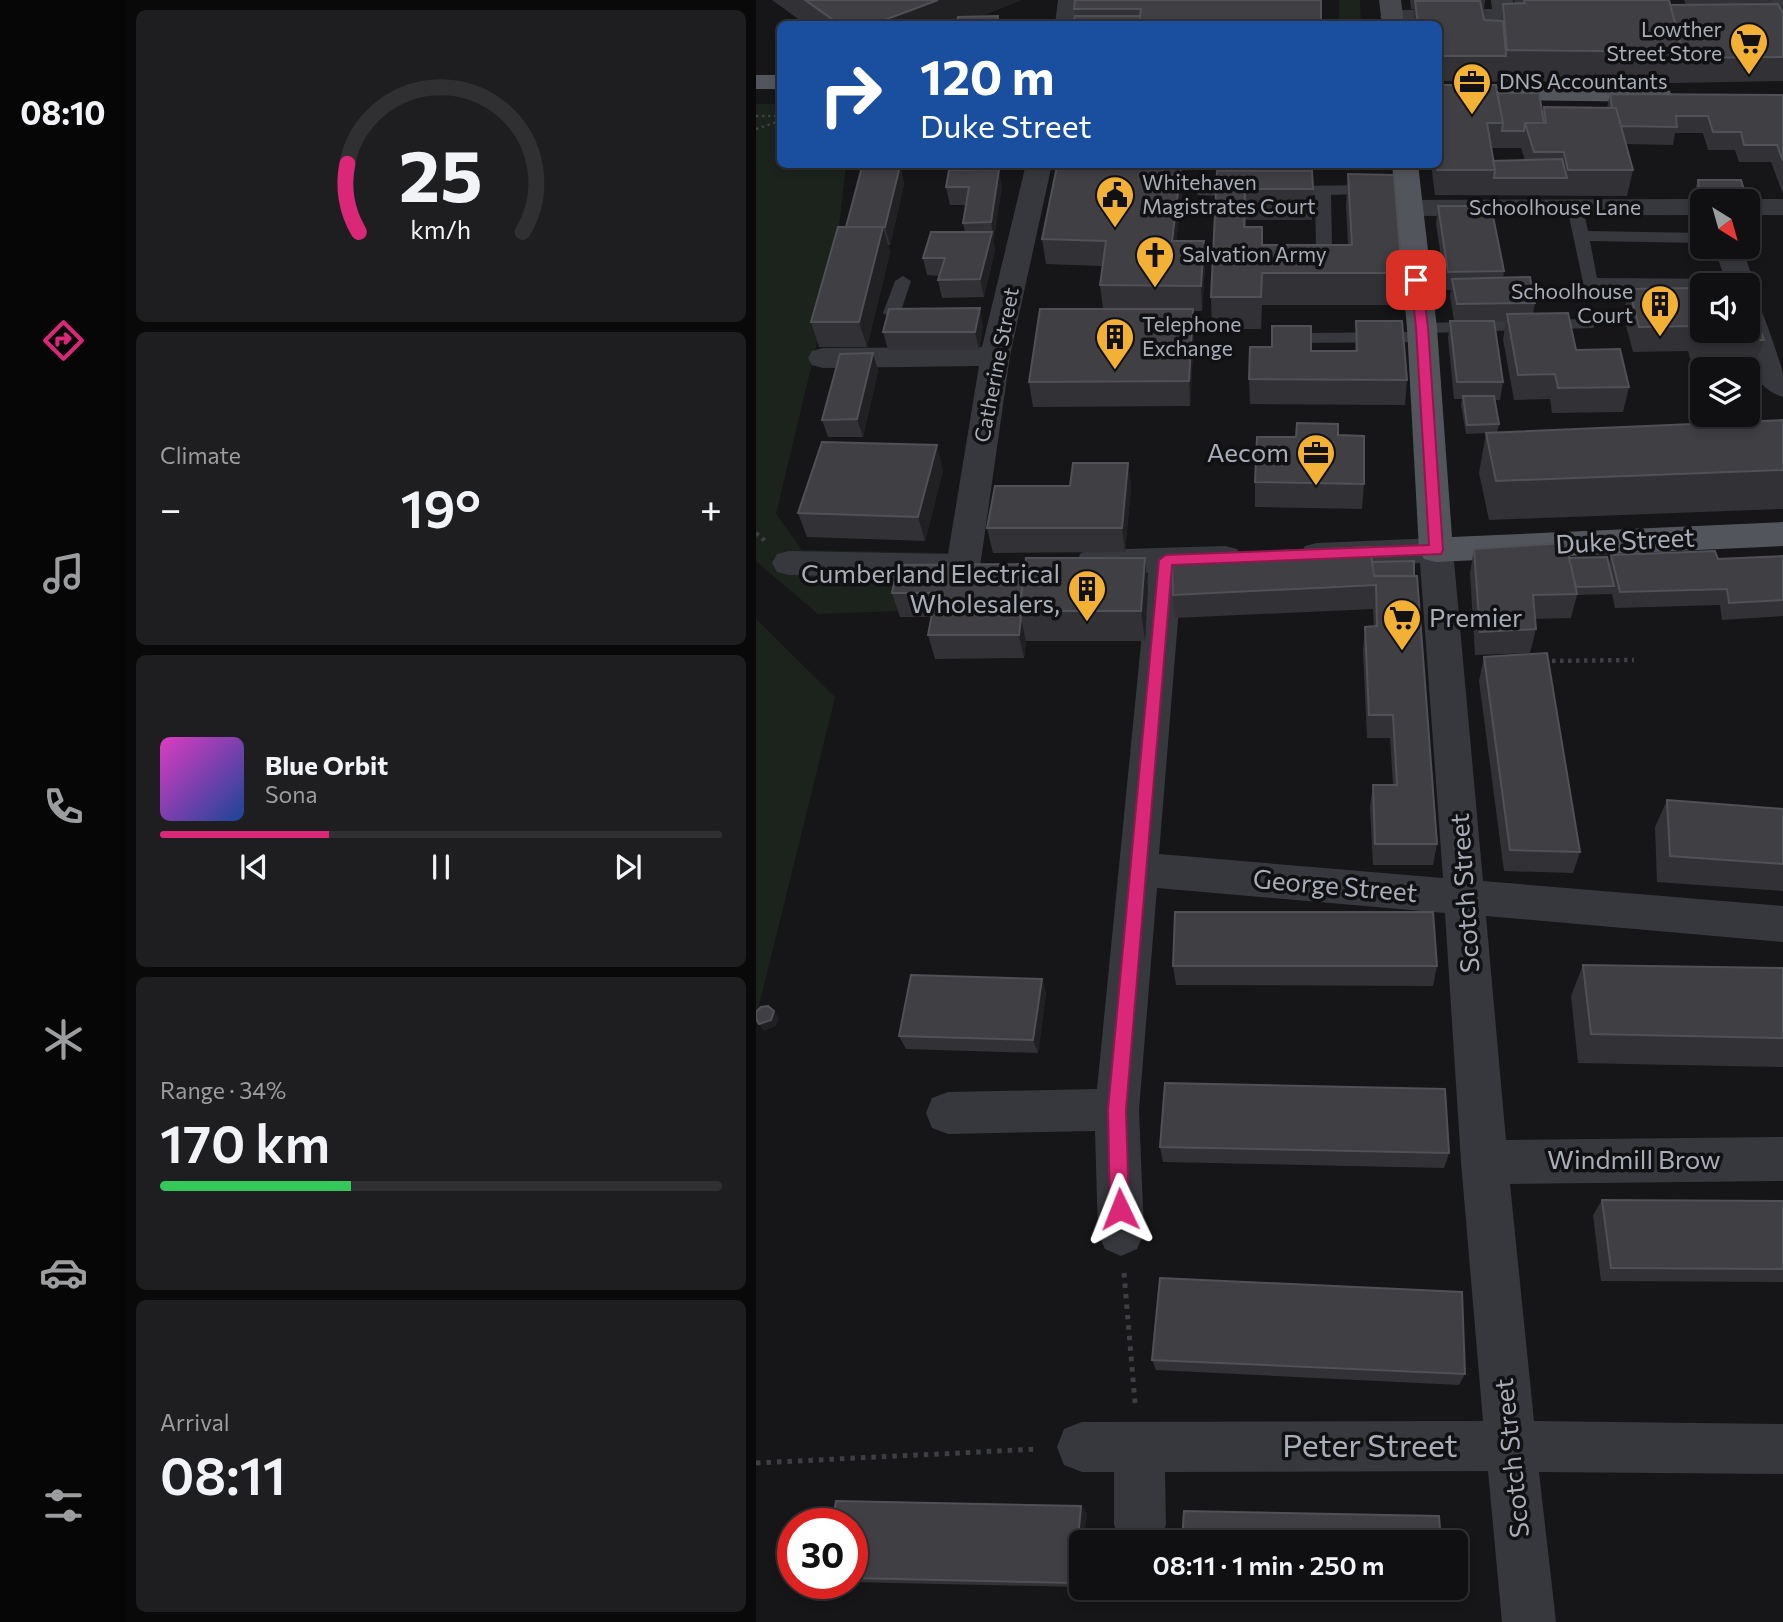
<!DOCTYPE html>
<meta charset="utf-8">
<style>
body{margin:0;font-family:Commissioner,sans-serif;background:#1e1e20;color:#f1f3f6;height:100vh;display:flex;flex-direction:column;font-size:26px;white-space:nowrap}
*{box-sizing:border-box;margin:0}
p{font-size:23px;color:#9c9d9f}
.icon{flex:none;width:38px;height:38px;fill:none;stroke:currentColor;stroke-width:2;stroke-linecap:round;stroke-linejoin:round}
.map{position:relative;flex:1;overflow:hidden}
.drawer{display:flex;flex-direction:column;gap:10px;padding:10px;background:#09090a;width:630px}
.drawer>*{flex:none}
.guide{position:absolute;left:21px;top:21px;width:665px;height:147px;border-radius:10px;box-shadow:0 4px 10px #0003,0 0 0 2px #303032;background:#1a4fa0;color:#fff;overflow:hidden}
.needle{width:46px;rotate:143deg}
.tools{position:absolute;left:934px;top:189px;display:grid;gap:14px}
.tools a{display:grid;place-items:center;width:70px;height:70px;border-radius:10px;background:#101012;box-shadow:0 4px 10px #0003,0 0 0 2px #303032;font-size:35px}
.speed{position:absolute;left:21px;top:1508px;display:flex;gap:14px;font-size:35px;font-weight:700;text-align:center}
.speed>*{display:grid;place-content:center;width:91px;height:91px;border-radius:50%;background:#101012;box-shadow:0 4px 10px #0003,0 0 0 2px #303032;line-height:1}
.speed .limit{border:10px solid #d22;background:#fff;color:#111}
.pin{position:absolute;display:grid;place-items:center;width:60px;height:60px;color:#fff;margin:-30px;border-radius:14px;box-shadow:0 4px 10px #0006}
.me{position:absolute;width:77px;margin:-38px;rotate:358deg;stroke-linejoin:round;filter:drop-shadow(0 0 5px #0008)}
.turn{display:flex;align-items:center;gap:24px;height:147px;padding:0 28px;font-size:32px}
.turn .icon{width:91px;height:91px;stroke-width:2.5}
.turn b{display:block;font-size:49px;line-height:60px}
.big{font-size:52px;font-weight:600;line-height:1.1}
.drawer .card{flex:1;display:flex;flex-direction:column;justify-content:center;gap:10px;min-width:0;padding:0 24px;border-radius:10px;background:#1e1e20}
.drawer .dial{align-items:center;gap:0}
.dial svg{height:182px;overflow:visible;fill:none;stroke:#303032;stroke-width:7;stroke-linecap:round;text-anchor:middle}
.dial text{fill:#f1f3f6;stroke:none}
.song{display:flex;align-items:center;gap:21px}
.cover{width:84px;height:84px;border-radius:10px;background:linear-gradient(135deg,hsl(310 70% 55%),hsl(220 70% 35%))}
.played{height:7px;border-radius:4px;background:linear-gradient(90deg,#db2777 30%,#303032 30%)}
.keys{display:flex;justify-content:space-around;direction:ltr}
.heat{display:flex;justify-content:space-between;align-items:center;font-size:38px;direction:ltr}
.charge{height:10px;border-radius:5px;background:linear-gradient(90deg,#34c759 34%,#303032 0)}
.trip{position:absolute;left:313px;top:1530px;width:399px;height:70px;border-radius:10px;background:#101012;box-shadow:0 4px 10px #0003,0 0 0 2px #303032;font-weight:600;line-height:70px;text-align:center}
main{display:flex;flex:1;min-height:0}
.menu{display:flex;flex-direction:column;width:126px;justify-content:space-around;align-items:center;background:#060607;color:#9c9d9f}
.menu .icon{width:49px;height:49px}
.menu .selected{color:#db2777}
.menu b{font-size:32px;color:#f1f3f6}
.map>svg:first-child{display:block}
.green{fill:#1c231d}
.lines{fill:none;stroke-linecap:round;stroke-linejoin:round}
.path-far2{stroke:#3d3f44;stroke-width:2.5;stroke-dasharray:2.5 3.5;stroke-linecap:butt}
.path-far1{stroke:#3d3f44;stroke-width:4.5;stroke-dasharray:3.5 4.5;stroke-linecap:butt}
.path{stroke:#3d3f44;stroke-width:5;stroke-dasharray:4.5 6;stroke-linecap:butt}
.service{fill:#37383d;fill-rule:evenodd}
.minor{fill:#37383d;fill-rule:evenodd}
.secondary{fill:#45474d;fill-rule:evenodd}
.primary{fill:#53555c;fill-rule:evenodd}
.wall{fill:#323236;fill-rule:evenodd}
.shaded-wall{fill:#212124}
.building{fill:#3f3f44;stroke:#4f5156;stroke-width:2}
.route{fill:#db2777;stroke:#8e194d;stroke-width:2}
.labels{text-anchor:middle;stroke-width:7;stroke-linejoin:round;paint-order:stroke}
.far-poi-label{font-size:21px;fill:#a8adb8;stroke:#111113;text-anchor:start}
.far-street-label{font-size:21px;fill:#a8adb8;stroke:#111113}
.poi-label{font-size:26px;fill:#a8adb8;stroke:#111113;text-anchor:end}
.street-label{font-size:26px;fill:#a8adb8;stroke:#111113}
.near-street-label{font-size:32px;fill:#a8adb8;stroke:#111113}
</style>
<main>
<nav class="menu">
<b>08:10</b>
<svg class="icon selected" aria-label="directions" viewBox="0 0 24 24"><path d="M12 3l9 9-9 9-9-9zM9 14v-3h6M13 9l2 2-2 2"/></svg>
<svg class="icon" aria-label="music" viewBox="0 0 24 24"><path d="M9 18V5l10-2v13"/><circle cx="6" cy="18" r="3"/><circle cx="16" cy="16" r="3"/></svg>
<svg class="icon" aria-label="phone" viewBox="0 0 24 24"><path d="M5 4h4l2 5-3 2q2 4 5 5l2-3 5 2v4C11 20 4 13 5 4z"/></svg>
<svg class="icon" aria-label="climate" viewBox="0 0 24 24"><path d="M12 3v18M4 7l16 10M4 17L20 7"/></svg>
<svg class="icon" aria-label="car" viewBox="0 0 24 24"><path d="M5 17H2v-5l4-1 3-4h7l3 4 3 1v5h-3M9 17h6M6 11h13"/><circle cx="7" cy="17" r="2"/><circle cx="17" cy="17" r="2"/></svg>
<svg class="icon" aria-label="filters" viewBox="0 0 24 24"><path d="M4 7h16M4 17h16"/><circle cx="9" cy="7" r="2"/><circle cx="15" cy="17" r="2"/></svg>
</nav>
<section class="drawer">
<div class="card dial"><svg viewBox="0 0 100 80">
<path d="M14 69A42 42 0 1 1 86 69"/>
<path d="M14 69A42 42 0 0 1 9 39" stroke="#db2777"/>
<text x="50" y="56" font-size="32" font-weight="700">25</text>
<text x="50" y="72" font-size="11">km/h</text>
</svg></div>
<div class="card"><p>Climate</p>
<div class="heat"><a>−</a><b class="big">19°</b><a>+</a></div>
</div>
<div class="card">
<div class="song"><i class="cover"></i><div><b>Blue Orbit</b><p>Sona</p></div></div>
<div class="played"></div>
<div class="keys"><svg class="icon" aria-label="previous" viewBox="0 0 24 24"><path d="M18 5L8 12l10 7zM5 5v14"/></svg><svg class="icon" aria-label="pause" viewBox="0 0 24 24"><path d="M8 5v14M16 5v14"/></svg><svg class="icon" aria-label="next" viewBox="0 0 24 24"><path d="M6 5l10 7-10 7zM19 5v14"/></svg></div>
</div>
<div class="card"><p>Range · 34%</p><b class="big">170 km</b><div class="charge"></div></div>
<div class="card"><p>Arrival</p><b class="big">08:11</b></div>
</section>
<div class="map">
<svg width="1027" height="1622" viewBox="0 0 1027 1622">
<rect width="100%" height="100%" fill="#161618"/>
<!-- green -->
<path class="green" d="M583 0H604L605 24H583Z
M0 104H24V164L90 165 78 271 20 514 46 550 193 553 274 606 62 614 0 561Z
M0 619 79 697 0 1018Z"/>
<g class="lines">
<!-- path-far2 -->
<path class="path-far2" d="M0 116H24
M0 129 24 121"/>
<!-- path-far1 -->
<path class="path-far1" d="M0 533 9 541
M788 661 878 660"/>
<!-- path -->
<path class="path" d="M368 1273 379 1403
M0 1463 283 1449"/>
<!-- service -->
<path class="service" d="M622 185 630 190 628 193 575 195 576 248 568 253 560 248 559 195 527 196 519 191 527 186Z
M448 187H489L497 192 489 197 442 195 440 192Z
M819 202 827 207 832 231 947 233V243L834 241 841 278 981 279 989 284 947 285V289L828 287 811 207Z
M147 276 155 281 146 308 167 309 170 313 167 317 136 318 127 313 139 281Z
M831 319 837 320 840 324 837 328 673 333 676 337 673 341 667 342 538 343 529 338 538 333 660 332 657 328 660 324 666 323Z"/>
<!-- minor -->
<path class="minor" d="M302 0H324L321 24H299Z
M735 0H757L760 16 756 21 636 24 628 22 624 17 628 12 636 10 736 9Z
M1010 0H1027V20L1019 18Z
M270 164H296L254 356 224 567 219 576 207 579 33 575 21 572 16 563 21 554 33 551 192 554 223 366 67 368 56 365 52 358 56 351 67 348 226 347Z
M947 199 956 201H947V215L652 216 642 214 639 208 642 202 652 200Z
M992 199H1027V215H992V201H983Z
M958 247H986L999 285 995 291 992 292V285H971Z
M992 300 1002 303C1006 309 1026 366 1027 374 1027 381 1027 389 1027 397 998 389 990 357 983 331H992Z
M680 538 692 541 697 550 727 881 1027 906V942L730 916 750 1140 1027 1137V1181L754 1184 778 1421 1027 1424V1474L783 1472 800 1622H746L732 1471 409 1472 410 1525 403 1542H365L358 1525V1472H326L308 1465 301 1447 308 1429 326 1422 727 1421 705 1162 689 913 401 888 383 1110 388 1233 381 1249 365 1256 349 1249 342 1233 339 1131 192 1134 176 1128 170 1113 176 1098 192 1092 341 1089 392 573 337 574 325 571 320 562 325 553 337 550 469 546 481 549 486 558 481 567 469 570 426 571 403 854 687 878 664 563 561 567 549 564 544 555 549 546 561 543Z"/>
<!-- secondary -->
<path class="secondary" d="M623 0H645L648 24H626Z"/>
<!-- primary -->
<path class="primary" d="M0 75H24V89H0Z
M682 85 904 88 913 90 916 95 913 100 904 102 682 99Z
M636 164H662L681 328 696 537 1027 522V546L680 562 668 559 663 550 651 328Z"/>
</g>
<!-- wall -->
<path class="wall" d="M16 0H266L225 16 244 24H49Z
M319 0 565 24 319 16 318 9Z
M654 0H729L728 10H726L728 20 745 21 747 4 759 3 758 0H913L914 5H930L928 0H1016L1014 4 1027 14V81L919 83 682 81V24H657L658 9H655Z
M741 93 786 115 788 107 851 108 854 94 1027 95V194L1015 162H983L979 150H952L947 133H919L917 145 870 144 877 170 871 196 679 195 675 164H682ZM735 148H765L769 160 737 161Z
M500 164H547V171L557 189 556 220H490V227L506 245H592L590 206 592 174 646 273 643 305H506L505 329H456L455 297 461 171H500Z
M144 166 148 184 134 245H132L134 252 111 347H63L55 322 90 227Z
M425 168 426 193 420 241 449 266 446 311H437L438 334 434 406 277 407 273 382 347 309 344 285 346 266 290 264 286 239Z
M942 180 989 193 986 201H940L939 189Z
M190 187H246L237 240 239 250 228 297 186 298 182 280 184 276 171 275 167 258 209 232 207 223 210 205H194Z
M682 206 748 271 747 278 779 303 777 313 820 350 873 387 867 412 796 413 794 399 758 400 747 339 750 321H738L747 382 744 400H738L743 424 741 433 1027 420V509L733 520 723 473 730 433 710 434 705 405 706 399H698L692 338 694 321H698L694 296 695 290H690L680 224Z
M873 289 942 309 947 293V331L1008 340 999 365 936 366 932 351 877 352 867 314Z
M600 321 651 380 649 405 494 404 493 379 555 351H599Z
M227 326 223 350H132L127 332Z
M117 353 122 371 107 437H72L66 420Z
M540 437 608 484 606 509 499 507V482Z
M372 463 375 487 369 552 237 553 231 528 314 486Z
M187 470 169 541 51 537 42 513Z
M718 549 853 563 855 555 962 559 1027 556V616L966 620 964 605 859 608 856 594 821 595 815 618 779 619 780 629 774 653 719 655 714 573Z
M616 562 658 576 681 844 677 865H617L614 807 617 785H637L634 738H611L607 650 609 627 618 626 617 609 419 618 417 595Z
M392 588 389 641H270L268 658 179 659 172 635 175 617H144L136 593Z
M728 657 824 852 817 873 748 871 723 681Z
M911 800 1027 809V891L901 882 899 827Z
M827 965 1027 968V1067L822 1063 815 996Z
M417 966H681L677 986 420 985Z
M286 979 290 993 282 1053 150 1049 143 1036Z
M404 1147 693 1153 688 1168 407 1162Z
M846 1200 1027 1201V1282L845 1281 837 1215Z
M396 1360 709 1374 703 1385 400 1370Z
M331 1513 326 1542 324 1587 96 1582V1524Z
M424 1590 687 1595 681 1599 427 1594Z"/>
<!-- shaded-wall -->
<path class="shaded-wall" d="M182 0H266L204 24H118Z
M144 166 148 184 134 245 129 227Z
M425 168 426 193 417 266 416 241Z
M243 169 246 187 238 240 235 222Z
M127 227 134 252 111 347 103 322Z
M236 232 239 250 228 297 224 279Z
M448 241 449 266 446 311 445 286Z
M224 308 227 326 223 350 219 332Z
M437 309 438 334 434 406 433 381Z
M117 353 122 371 107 437 101 419Z
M181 445 187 470 169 541 162 517Z
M372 463 375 487 369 552 366 528Z
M389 558 392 588 389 641 385 611Z
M265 618 270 641 268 658 263 635Z
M286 979 290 993 282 1053 277 1040Z
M18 1011 23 1018 20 1026 8 1031 3 1024Z
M325 1506 331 1513 328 1542H326L324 1587 318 1583Z"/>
<!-- building -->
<path class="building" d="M49 0H182L118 24H83Z
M319 0H565V24H383L385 9H318Z
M768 0H913L927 52 751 50 747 4 769 3Z
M659 1H724L728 20 747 21 750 56H682V24H662Z
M1022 4 1027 14V57L925 58 927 52 914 5Z
M242 16 241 24H201L202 17Z
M319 16H384L383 24H317Z
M682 85H740L747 123H731L739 170H681V164H682Z
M741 93H783L788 123H769L768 131H746L747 123Z
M854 94 1027 95V161L1021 145H988L985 132H957L952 116H920L921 127 865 126 860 108H856Z
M788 107 860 108 877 170H812L808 152H778L769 123H790Z
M806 159 811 178H738L739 170 737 161Z
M144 166 129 227H90L106 167Z
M301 166 425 168 416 241H448L445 286 344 285 350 241 286 239Z
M243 169 235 222 207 223 213 187H190L193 170Z
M461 171H556L557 189H489L488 227H506V245H596L592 174 638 175 646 273H506L505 297H455Z
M942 180H985L989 193 943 192Z
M682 206H735L748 271 692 272Z
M82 227H127L103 322H55Z
M175 232H236L224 279 182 280 189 258H167Z
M774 277 779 303 701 304 696 279Z
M950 284H988L989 285H950Z
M935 288 945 320H947V331H992V295L1008 340H944L940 326 883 327 873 289Z
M224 308 219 332H127L133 309Z
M284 309H437L433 381 273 382Z
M812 313 820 350 864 349 873 387 802 388 799 374 762 375 751 314Z
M600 321H646L651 380 493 379 494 347H516V326H555V351H601Z
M694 321H738L747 382H701Z
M117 353 101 419 66 420 84 354Z
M707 396H738L743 424 711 425Z
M1027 420V470L740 481 730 433Z
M541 423 582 424V435L608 436V484L499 482 501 437H540Z
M66 442 181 445 162 517 42 513Z
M317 463H372L366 528H231L239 486H314Z
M810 543 821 594 777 595 780 629 724 632 718 549Z
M614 547 618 576H661L681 844H619L617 785H641L637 715H613L609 627 621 626 620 585 417 595 416 556Z
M959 551 962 559 1027 556V600L973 603 971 589 864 592 855 555Z
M851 557 858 586 820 587 813 558Z
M270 558H389L385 611H263Z
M658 561V576H618L616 562Z
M270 564 263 611 265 618 263 635H172L180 593H136L142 565Z
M791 653 824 852 754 850 728 657Z
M911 800 1027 809V864L914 856Z
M419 912H677L681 966H417Z
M827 965 1027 968V1038L835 1034Z
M155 975 286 979 277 1040 143 1036Z
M12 1006 18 1011 15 1020 3 1024 0 1019V1012L5 1007Z
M409 1083 689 1089 693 1153 404 1147Z
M846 1200 1027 1201V1269L855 1268Z
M404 1278 706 1292 709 1374 396 1360Z
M80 1501 325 1506 318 1583 96 1578V1524H76Z
M428 1511 683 1516 685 1542H426Z
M424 1587H687V1595L424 1590Z"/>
<!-- route -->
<path class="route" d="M660 276 666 280 672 327 687 550 685 554 416 565 370 1110 373 1209 371 1215 364 1218 357 1215 354 1209 352 1110 403 560 410 555 673 545 660 327 655 280Z"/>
<!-- icons -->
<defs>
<symbol id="supermarket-pin" viewBox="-11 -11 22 30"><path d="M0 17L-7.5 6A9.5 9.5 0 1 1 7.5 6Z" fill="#f2b134" stroke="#111113"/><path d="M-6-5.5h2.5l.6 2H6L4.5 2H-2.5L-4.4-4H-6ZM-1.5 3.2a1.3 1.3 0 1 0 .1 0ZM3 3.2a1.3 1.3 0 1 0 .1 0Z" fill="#111"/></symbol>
<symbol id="office-pin" viewBox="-11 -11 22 30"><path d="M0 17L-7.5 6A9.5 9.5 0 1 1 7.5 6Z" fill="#f2b134" stroke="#111113"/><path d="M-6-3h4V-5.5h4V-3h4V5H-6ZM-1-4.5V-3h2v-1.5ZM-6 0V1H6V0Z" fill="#111"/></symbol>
<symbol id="civic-pin" viewBox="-11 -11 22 30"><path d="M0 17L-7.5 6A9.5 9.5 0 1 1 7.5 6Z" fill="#f2b134" stroke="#111113"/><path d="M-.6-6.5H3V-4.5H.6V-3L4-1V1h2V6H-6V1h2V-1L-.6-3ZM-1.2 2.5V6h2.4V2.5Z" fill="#111"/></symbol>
<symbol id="church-pin" viewBox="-11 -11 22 30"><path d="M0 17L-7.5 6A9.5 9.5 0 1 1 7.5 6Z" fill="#f2b134" stroke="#111113"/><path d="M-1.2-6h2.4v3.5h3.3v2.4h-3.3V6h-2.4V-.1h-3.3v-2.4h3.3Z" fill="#111"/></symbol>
<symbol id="building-pin" viewBox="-11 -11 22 30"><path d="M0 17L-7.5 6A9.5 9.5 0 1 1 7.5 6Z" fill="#f2b134" stroke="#111113"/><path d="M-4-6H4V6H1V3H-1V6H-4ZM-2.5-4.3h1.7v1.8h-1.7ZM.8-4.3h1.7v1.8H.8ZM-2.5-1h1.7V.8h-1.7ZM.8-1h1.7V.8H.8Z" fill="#111"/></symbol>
</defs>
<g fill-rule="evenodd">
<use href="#supermarket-pin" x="971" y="20" width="44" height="60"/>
<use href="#office-pin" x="694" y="60" width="44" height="60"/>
<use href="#civic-pin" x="337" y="173" width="44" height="60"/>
<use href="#church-pin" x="377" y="233" width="44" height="60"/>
<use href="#building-pin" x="882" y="282" width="44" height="60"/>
<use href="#building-pin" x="337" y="315" width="44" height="60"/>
<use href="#office-pin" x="538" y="431" width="44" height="60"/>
<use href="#building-pin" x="309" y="567" width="44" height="60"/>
<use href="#supermarket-pin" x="624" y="596" width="44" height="60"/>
</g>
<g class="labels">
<!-- far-poi labels -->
<g class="far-poi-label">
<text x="966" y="37" text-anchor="end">Lowther<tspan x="966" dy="24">Street Store</tspan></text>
<text x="743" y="89">DNS Accountants</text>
<text x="386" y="190">Whitehaven<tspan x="386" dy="24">Magistrates Court</tspan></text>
<text x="426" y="262">Salvation Army</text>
<text x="877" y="299" text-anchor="end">Schoolhouse<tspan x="877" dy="24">Court</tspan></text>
<text x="386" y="332">Telephone<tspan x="386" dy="24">Exchange</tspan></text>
</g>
<!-- far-street labels -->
<g class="far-street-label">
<text x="799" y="215">Schoolhouse Lane</text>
<text transform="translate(241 365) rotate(-79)" y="7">Catherine Street</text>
</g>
<!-- poi labels -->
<g class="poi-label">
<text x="533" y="462">Aecom</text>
<text x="304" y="583">Cumberland Electrical<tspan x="304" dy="30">Wholesalers,</tspan></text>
<text x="673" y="627" text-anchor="start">Premier</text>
</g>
<!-- street labels -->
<g class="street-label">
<text transform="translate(869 541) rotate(-3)" y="9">Duke Street</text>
<text transform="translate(579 886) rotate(5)" y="9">George Street</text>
<text transform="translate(709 893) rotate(-94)" y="9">Scotch Street</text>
<text x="878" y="1169">Windmill Brow</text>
<text transform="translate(756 1458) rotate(-96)" y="9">Scotch Street</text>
</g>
<!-- near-street labels -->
<g class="near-street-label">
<text x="614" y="1457">Peter Street</text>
</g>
</g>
</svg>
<div class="tools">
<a><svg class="needle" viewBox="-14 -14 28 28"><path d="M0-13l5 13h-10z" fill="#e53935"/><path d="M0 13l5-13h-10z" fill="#9c9d9f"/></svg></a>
<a><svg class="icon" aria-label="sound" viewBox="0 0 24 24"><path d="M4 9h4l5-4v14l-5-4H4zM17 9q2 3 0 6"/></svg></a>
<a><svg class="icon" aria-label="layers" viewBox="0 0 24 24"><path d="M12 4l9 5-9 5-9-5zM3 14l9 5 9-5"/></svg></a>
</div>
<div class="speed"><div class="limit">30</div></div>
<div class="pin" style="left:660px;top:280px;background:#d93025"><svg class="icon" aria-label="arrive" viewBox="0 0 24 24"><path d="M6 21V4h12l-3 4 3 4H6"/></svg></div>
<svg class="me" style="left:364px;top:1209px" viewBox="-20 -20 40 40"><path d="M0-17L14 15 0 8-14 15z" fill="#db2777" stroke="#fff" stroke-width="4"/></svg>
<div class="trip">08:11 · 1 min · 250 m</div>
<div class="guide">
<div class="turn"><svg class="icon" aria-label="right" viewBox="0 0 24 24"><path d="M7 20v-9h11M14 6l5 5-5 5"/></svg><div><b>120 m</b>Duke Street</div></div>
</div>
</div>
</main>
